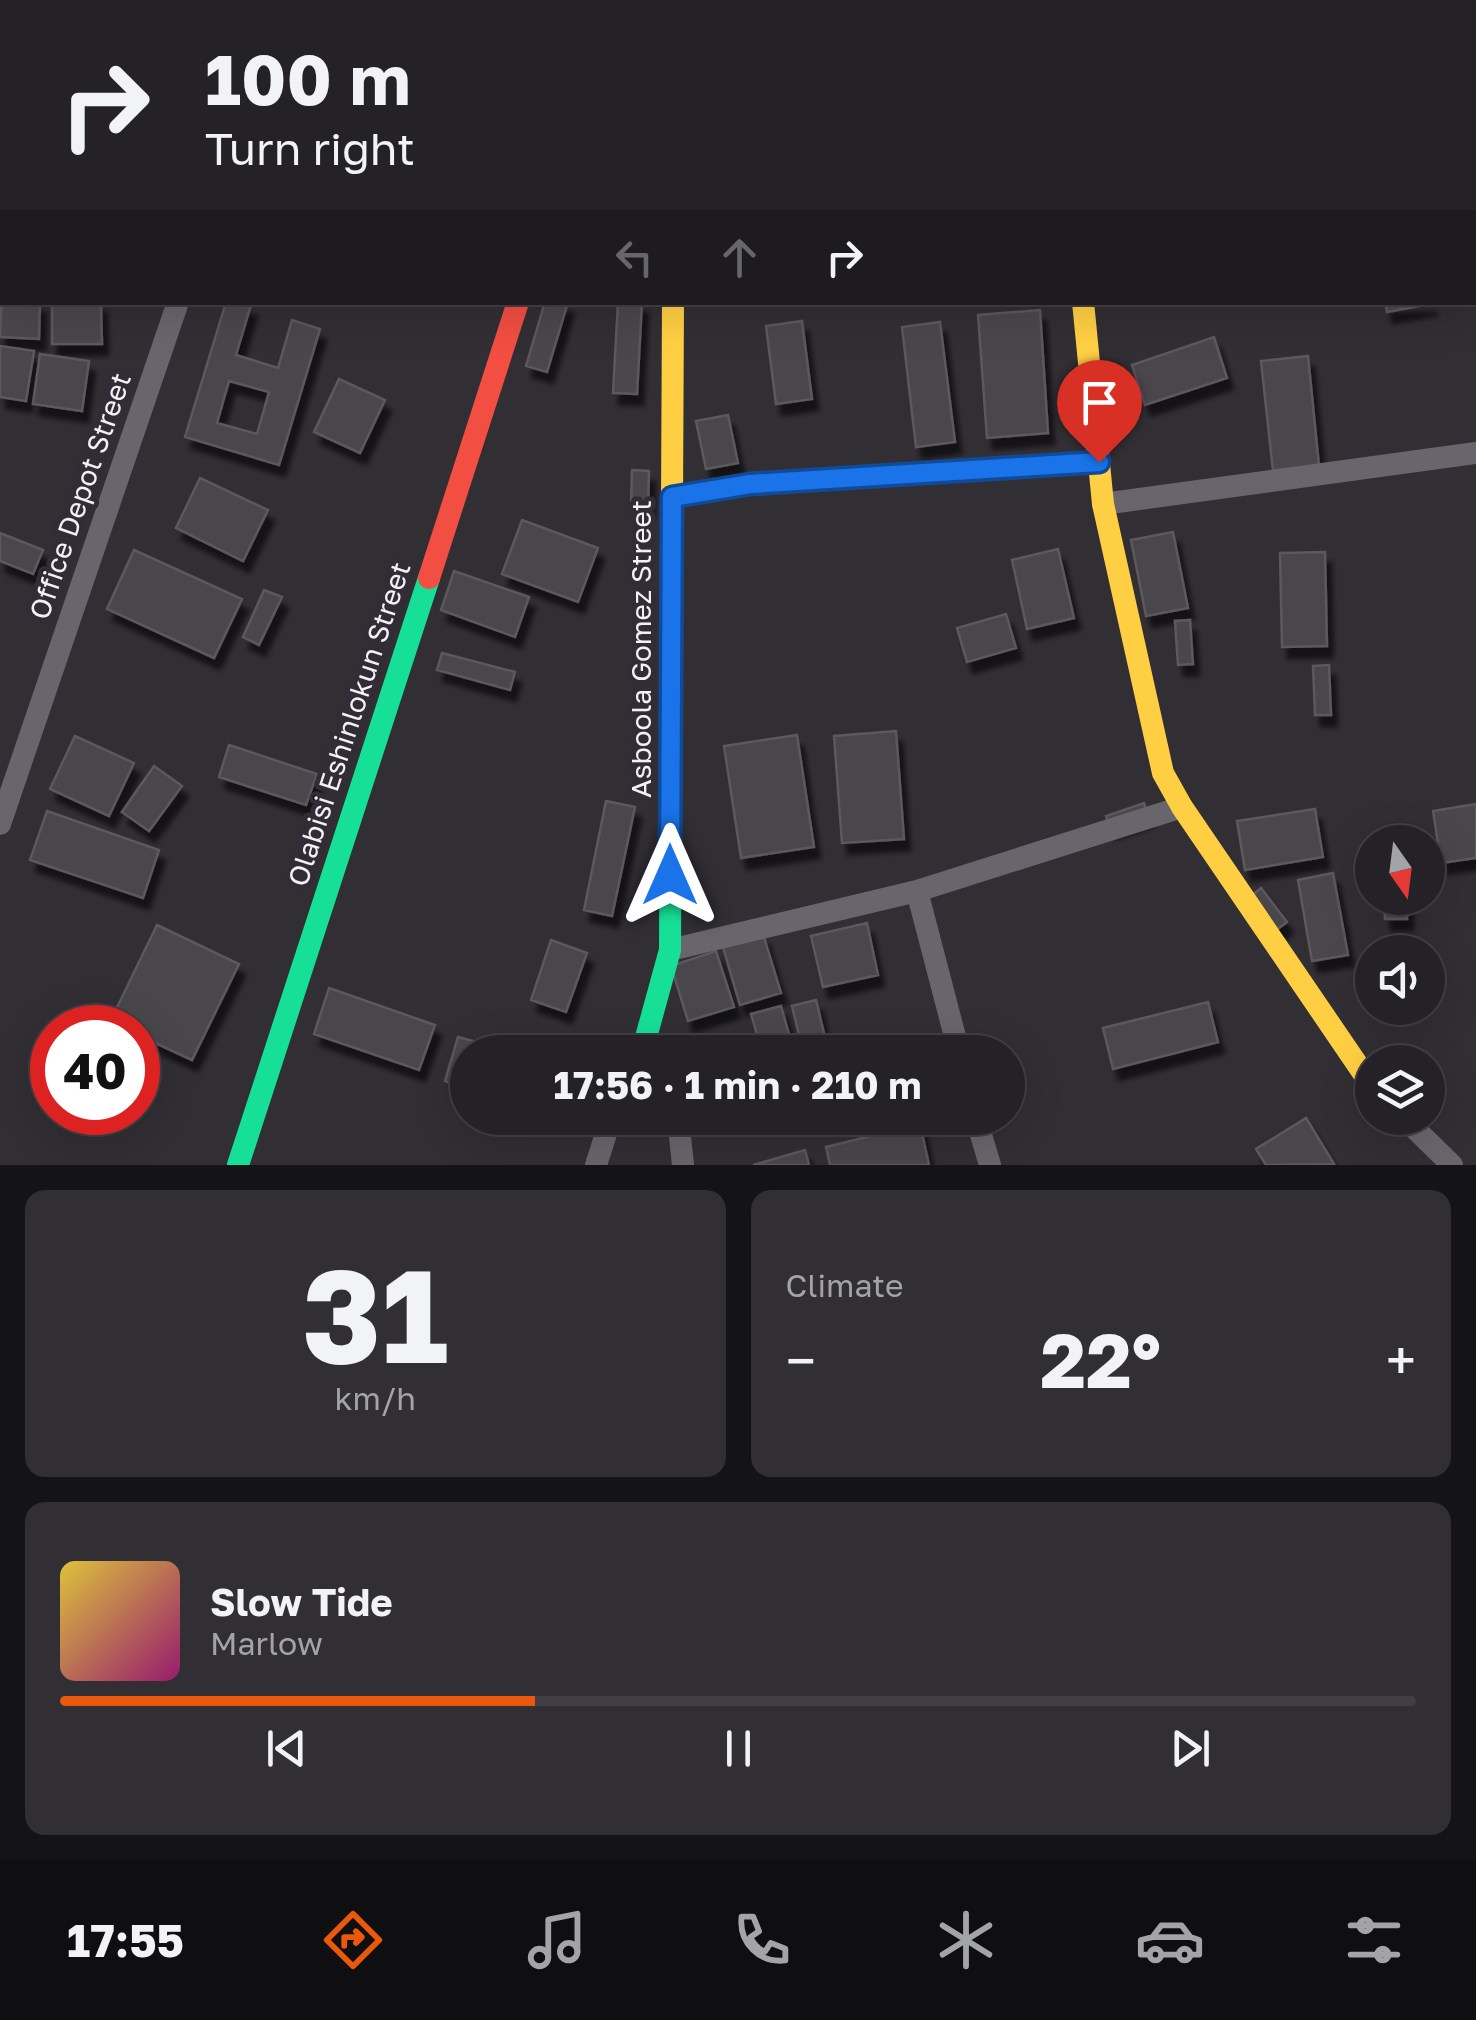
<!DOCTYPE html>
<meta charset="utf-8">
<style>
body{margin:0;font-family:"Golos Text",sans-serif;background:#312f33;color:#f1f3f6;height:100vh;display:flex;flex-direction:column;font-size:38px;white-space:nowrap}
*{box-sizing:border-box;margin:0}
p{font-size:32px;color:#a3a4a7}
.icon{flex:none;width:55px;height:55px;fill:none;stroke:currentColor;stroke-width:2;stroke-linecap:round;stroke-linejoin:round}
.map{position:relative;height:1165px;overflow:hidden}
.details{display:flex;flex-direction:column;gap:25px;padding:25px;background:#141315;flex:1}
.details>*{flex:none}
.banner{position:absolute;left:0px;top:0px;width:1478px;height:305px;box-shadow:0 10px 40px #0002,0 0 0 2px #423f44;background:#252227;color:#f1f3f6;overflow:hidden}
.needle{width:65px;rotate:166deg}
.fabs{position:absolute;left:1355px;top:825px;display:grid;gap:20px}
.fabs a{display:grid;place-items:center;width:90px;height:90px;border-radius:50%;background:#252227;box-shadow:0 10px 40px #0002,0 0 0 2px #423f44;font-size:50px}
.speed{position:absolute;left:30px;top:1005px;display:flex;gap:20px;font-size:50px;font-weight:700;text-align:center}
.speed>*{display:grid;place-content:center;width:130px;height:130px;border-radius:50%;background:#252227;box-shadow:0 10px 40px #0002,0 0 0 2px #423f44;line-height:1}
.speed .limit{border:15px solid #d22;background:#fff;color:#111}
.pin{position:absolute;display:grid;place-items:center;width:85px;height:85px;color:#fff;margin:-102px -42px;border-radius:50% 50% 50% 0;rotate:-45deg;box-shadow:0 0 10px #0007}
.pin .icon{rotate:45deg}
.me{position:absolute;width:110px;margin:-55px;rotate:0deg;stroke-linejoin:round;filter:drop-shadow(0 0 8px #0008)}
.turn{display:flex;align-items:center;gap:35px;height:210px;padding:0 40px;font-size:45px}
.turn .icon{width:130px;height:130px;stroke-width:2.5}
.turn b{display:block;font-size:70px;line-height:85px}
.lanes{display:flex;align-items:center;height:95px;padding:0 40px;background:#0003;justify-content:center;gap:50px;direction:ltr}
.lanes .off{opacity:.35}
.big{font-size:75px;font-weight:700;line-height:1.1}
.details .tile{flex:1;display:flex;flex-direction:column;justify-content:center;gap:15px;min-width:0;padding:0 35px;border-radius:20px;background:#312f33}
.details .dial{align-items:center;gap:0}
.dial b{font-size:130px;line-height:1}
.song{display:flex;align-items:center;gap:30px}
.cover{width:120px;height:120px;border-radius:15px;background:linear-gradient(135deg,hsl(50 70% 55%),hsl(320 70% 35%))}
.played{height:10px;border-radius:5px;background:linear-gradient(90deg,#ea580c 35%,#423f44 35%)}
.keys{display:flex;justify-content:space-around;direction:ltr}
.heat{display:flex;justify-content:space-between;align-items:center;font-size:55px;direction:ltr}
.details .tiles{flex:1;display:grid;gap:25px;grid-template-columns:1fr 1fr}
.tile:last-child{grid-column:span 2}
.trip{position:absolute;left:450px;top:1035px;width:575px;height:100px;border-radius:50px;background:#252227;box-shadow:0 10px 40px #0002,0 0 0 2px #423f44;font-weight:700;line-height:100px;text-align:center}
.menu{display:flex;height:160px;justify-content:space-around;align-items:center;background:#0f0e10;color:#a3a4a7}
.menu .icon{width:70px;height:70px}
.menu .selected{color:#ea580c}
.menu b{font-size:45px;color:#f1f3f6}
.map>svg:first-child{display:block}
.building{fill:#49474c;stroke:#5b585d;stroke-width:2.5;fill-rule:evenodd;filter:url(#shadow)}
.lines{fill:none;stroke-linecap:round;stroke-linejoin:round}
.street{stroke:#69656d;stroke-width:22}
.fast{stroke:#16e098;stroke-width:22}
.slow{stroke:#ffcf43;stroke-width:22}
.jam{stroke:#f24e42;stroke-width:22}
.route-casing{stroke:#114b97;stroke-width:25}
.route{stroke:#1a73e8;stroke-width:18}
.labels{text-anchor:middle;stroke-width:10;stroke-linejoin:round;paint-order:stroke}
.street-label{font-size:28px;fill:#f3f0f7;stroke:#312c36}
</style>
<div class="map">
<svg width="1476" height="1165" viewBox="0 0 1476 1165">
<defs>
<filter id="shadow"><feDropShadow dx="6" dy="11" stdDeviation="2.5" flood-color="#0009"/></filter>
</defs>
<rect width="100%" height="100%" fill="#312e34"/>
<!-- building -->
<path class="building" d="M2 292V302H40L39 339 0 337Z
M52 302H101L102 344H52Z
M226 302 251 305 236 355 278 368 292 320 320 329 279 465 185 437ZM229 381 269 392 257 434 217 423Z
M545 302H568L547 372 526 366Z
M618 302H642L637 394 613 393Z
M1385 302H1431V304L1387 312Z
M1040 310 1048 433 987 438 978 315Z
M802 321 812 399 776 404 766 326Z
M940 322 955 442 916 447 902 327Z
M1214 337 1227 378 1145 405 1132 365Z
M0 346 34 351 26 401 0 397Z
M40 354 89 361 82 411 33 404Z
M1308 356 1319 466 1273 471 1261 361Z
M339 379 385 400 360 453 314 432Z
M728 415 738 463 706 469 696 421Z
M632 470 649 471 648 507 631 506Z
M200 478 268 510 243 561 176 528Z
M522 520 598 548 578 602 502 574Z
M1173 532 1188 608 1146 616 1131 540Z
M0 533 43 550 33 574 0 561Z
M1058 549 1074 618 1027 629 1012 560Z
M134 550 242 599 214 658 107 609Z
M1325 552 1327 646 1282 647 1280 553Z
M454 571 529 597 515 637 441 610Z
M264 590 282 597 259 645 243 637Z
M1006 614 1016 648 967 662 957 628Z
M1190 620 1193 664 1178 665 1175 621Z
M442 653 515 672 510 690 437 670Z
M1329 665 1331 715H1315L1313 666Z
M896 731 904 839 842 843 834 736Z
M797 735 814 847 741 858 724 746Z
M75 736 134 763 109 816 50 789Z
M229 745 317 774 306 805 219 777Z
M154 766 182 786 149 831 122 812Z
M606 801 635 807 612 916 584 910Z
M1144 803 1148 815 1110 828 1106 816Z
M1476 804V858L1441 863 1433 811Z
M1315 809 1323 857 1245 870 1237 821Z
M47 811 159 850 143 898 30 860Z
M1333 873 1348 955 1312 961 1298 880Z
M1261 888 1287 922 1275 931 1250 897Z
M1384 898H1407V919H1385Z
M867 923 878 975 823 987 811 936Z
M157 925 239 964 192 1060 138 1035V1028H122L110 1022Z
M763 934 781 993 740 1005 723 947Z
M551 940 587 953 566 1012 531 1000Z
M716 951 734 1007 688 1021 671 966Z
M329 988 435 1025 419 1070 314 1034Z
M816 1000 828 1050 803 1052 792 1006Z
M1208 1002 1218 1042 1113 1069 1103 1028Z
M781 1006 794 1052H762L751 1014Z
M458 1037 515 1052H468V1088L445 1081Z
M1306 1118 1334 1164 1266 1165 1256 1149Z
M920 1124 929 1165H830L826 1147Z
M805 1150 809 1165H753Z"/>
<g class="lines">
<!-- street -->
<path class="street" d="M672 497 750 484 1099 462
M1103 504 1476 453
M0 824 178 302
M917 891 959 1052
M670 950 917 891 1182 807
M678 1118 683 1165
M976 1118 990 1165
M1404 1118 1452 1165
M596 1165 611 1118"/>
<!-- fast -->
<path class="fast" d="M0 103 2 102
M0 153 2 152
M642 1052 670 950 672 502
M238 1165 429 578"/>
<!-- slow -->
<path class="slow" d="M1083 302 1103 504 1163 773 1182 807 1372 1086
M672 502 673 302"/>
<!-- jam -->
<path class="jam" d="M723 2 744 0
M1180 2 1198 0
M429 578 518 302"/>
</g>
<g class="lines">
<defs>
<path id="route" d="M670 875 672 497 750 484 1099 462"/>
</defs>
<!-- route casing -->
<use href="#route" class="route-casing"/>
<!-- route -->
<use href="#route" class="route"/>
</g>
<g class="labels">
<!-- street labels -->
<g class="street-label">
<text transform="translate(80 496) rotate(-71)" y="10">Office Depot Street</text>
<text transform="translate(641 649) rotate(-90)" y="10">Asboola Gomez Street</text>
<text transform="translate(349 724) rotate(-72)" y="10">Olabisi Eshinlokun Street</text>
</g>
</g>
</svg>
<div class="fabs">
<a><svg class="needle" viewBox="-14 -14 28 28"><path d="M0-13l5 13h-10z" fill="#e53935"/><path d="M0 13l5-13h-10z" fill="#a3a4a7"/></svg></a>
<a><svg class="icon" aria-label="sound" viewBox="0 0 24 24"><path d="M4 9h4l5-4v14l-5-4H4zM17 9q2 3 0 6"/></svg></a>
<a><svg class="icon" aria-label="layers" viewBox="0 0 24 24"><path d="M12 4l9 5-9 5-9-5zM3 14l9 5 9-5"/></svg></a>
</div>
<div class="speed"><div class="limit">40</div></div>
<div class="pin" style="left:1099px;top:462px;background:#d93025"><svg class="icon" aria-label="arrive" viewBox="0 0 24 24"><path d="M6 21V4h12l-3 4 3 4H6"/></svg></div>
<svg class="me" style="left:670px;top:875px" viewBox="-20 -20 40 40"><path d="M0-17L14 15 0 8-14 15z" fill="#1a73e8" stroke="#fff" stroke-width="4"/></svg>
<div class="trip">17:56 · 1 min · 210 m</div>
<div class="banner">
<div class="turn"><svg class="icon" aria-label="right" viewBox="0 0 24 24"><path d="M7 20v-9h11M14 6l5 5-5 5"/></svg><div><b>100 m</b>Turn right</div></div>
<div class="lanes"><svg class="icon off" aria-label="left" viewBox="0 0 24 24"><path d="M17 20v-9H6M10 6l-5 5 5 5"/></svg><svg class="icon off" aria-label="ahead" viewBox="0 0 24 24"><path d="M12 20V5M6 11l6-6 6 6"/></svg><svg class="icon" aria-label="right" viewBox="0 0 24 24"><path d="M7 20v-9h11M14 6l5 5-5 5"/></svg></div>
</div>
</div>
<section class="details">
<div class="tiles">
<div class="tile dial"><b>31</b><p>km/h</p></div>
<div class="tile"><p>Climate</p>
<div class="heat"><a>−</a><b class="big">22°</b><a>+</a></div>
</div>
<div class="tile">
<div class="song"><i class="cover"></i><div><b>Slow Tide</b><p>Marlow</p></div></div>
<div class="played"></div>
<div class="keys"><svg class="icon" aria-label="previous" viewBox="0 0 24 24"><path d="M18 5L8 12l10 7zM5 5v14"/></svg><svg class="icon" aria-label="pause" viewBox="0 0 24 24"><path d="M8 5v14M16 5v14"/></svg><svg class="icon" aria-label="next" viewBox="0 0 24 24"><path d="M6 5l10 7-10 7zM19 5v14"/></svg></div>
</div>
</div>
</section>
<nav class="menu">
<b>17:55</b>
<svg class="icon selected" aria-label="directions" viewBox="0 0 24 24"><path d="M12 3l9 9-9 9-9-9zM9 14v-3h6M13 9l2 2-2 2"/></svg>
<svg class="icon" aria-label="music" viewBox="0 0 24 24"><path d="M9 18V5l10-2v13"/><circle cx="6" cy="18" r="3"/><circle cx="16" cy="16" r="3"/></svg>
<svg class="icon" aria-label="phone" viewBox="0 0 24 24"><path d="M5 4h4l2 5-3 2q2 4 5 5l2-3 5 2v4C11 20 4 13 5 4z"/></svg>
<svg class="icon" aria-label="climate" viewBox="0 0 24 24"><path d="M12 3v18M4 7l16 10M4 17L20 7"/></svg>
<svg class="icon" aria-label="car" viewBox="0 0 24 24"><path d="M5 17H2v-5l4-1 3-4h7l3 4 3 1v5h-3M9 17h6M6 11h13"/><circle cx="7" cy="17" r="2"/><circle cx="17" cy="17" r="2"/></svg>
<svg class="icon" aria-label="filters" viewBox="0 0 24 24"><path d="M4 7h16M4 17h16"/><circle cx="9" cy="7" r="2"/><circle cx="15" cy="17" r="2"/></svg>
</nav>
